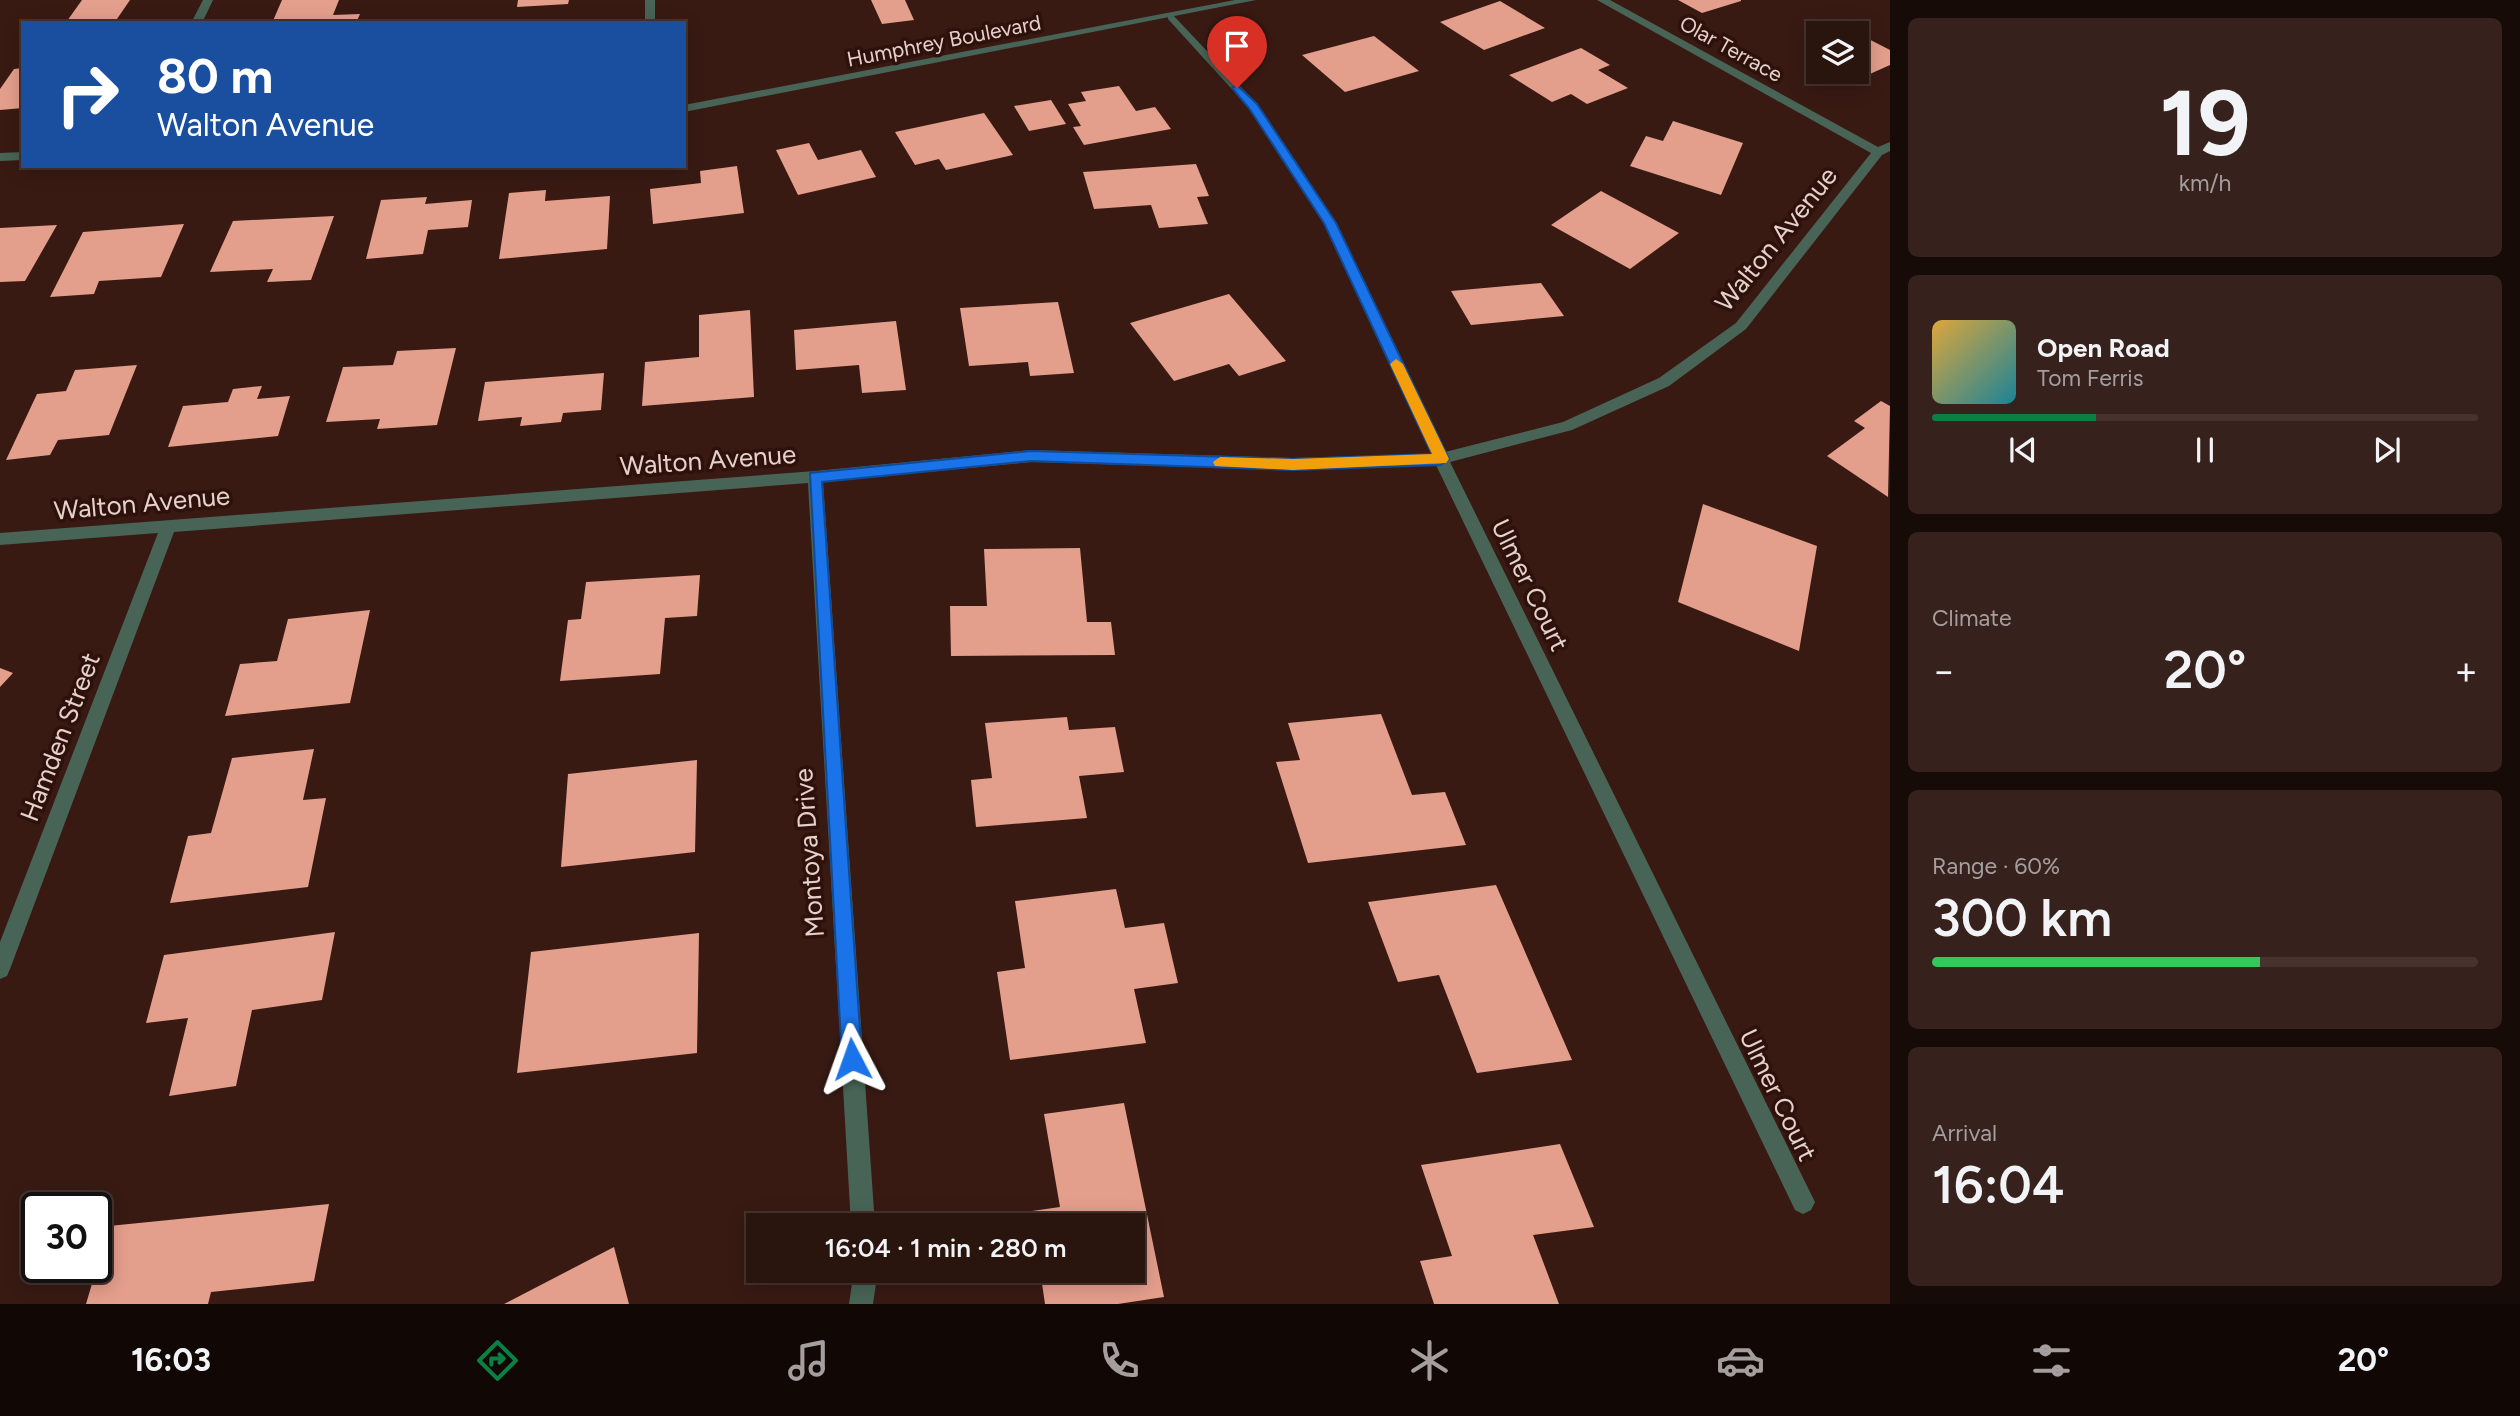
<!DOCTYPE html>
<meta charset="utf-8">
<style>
body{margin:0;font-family:Figtree,sans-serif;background:#36211c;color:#f1f3f6;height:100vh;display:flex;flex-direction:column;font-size:26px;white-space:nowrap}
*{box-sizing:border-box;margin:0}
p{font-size:23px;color:#a59e9e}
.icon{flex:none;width:38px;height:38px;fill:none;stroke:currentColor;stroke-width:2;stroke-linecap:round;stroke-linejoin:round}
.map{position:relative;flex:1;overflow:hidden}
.panel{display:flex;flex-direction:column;gap:18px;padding:18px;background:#170b08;width:630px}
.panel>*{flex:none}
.guide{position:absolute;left:21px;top:21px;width:665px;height:147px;border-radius:0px;box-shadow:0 4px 18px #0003,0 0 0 2px #46332e;background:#1a4fa0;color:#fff;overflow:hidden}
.buttons{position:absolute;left:1806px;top:21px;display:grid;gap:14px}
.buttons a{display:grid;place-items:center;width:63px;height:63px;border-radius:0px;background:#2a140e;box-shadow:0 4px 18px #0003,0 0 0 2px #46332e;font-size:35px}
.speed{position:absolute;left:21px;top:1192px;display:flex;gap:14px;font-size:35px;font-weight:700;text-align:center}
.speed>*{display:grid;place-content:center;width:91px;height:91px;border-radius:50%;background:#2a140e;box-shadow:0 4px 18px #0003,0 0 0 2px #46332e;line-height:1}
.speed .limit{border:4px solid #111;border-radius:10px;background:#fff;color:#111}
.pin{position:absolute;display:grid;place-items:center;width:60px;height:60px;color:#fff;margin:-72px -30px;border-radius:50% 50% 50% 0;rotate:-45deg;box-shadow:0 0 7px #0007}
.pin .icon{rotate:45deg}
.me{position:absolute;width:77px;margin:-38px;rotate:356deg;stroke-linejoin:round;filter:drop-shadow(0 0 5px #0008)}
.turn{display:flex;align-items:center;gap:24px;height:147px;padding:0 21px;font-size:32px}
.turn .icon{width:91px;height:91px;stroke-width:2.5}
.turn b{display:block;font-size:49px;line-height:60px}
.big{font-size:52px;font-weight:600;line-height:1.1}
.panel .widget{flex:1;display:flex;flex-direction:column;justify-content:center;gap:10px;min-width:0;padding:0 24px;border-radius:10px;background:#36211c}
.panel .dial{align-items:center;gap:0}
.dial b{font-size:91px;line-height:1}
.song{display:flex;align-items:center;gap:21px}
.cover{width:84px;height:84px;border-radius:10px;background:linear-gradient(135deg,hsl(40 70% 55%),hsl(190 70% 35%))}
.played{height:7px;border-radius:4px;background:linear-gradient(90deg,#0b8043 30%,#46332e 30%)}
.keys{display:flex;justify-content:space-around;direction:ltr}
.heat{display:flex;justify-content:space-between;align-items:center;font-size:38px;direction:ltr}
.charge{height:10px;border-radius:5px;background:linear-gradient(90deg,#34c759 60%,#46332e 0)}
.trip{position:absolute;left:746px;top:1213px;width:399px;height:70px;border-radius:0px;background:#2a140e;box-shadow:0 4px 18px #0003,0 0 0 2px #46332e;font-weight:600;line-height:70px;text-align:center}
.dock{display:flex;height:112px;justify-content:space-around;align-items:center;background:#110806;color:#a59e9e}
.dock .icon{width:49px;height:49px}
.dock .on{color:#0b8043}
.dock b{font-size:32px;color:#f1f3f6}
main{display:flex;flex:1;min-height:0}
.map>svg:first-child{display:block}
.building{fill:#e49e8c}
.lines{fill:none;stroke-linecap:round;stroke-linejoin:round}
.minor{fill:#486457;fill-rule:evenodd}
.tertiary{fill:#486457;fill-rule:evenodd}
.route{fill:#1a73e8;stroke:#114b97;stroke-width:2}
.slow{fill:#f59e0b}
.labels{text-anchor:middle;stroke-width:7;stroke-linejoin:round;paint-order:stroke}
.far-street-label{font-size:21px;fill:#e5d1cb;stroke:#2d110a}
.street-label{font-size:26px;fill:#e5d1cb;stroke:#2d110a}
</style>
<main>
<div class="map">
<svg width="1890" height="1304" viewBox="0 0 1890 1304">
<rect width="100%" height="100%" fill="#381a13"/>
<!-- building -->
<path class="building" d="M82 0H130L117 19 67 21Z
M282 0H339L333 15 360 14 356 23H272Z
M518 0H569L568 4 517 7Z
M871 0H905L914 20 882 24Z
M1678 0H1741V1L1702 13Z
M1500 1 1545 28 1484 50 1440 22Z
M1857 33 1890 50V65L1861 78 1848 72H1857Z
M1374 36 1419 71 1345 92 1302 55Z
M1581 48 1610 65 1598 70 1628 88 1587 104 1571 94 1552 102 1509 75Z
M23 68V108L0 110V89L14 69Z
M1119 86 1136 111 1155 107 1171 129 1084 145 1073 127 1081 126 1068 104 1086 101 1081 92Z
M1051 100 1066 124 1029 131 1014 106Z
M984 113 1013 155 946 170 939 159 915 165 895 132Z
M1673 121 1743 143 1721 195 1630 166 1646 136 1663 141Z
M809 143 818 160 861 150 876 177 798 195 776 150Z
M1196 164 1209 196 1197 197 1208 224 1159 228 1151 205 1094 209 1083 172Z
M737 166 744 213 653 224 650 189 701 183 700 171Z
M546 190 545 201 610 196 607 249 499 259 509 193Z
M1601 191 1679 233 1630 269 1551 225Z
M427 197 425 204 472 200 468 227 428 230 423 254 366 259 381 200Z
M334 216 311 280 267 282 273 269 210 272 233 221Z
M184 224 161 277 99 281 94 294 50 297 83 232Z
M57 225 25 281 0 282V228Z
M1541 283 1564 316 1471 325 1451 291Z
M1229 294 1286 361 1239 376 1229 364 1174 381 1130 323Z
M1058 302 1074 373 1030 376 1028 362 969 366 960 308Z
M750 310 754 397 642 406 645 362 699 357V315Z
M896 321 906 390 862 393 859 365 796 370 794 330Z
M456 348 437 425 377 429 380 419 326 422 343 367 393 365 397 351Z
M137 365 109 435 58 440 50 455 6 460 37 394 66 391 75 370Z
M604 373 601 410 563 413 561 422 520 426 522 417 478 421 485 382Z
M262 386 257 399 290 396 278 436 168 447 183 406 228 402 233 389Z
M1881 401 1890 406 1888 497 1827 456 1865 428 1854 421Z
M1703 504 1817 546 1799 651 1678 602Z
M1080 548 1087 622H1111L1115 655 951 656 950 606H987L984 549Z
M700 575 697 616 665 618 660 674 560 681 568 620 581 619 586 582Z
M370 610 350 703 225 716 240 664 277 661 288 619Z
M0 668 13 673 0 687Z
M1381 714 1412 795 1445 792 1466 845 1308 863 1276 762 1300 760 1288 723Z
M1067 717 1069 730 1115 727 1124 772 1079 776 1087 818 976 827 971 780 992 778 985 723Z
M314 749 303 800 326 798 308 887 170 903 188 836 211 833 232 758Z
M697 760 695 852 561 867 568 774Z
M1496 885 1572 1060 1477 1073 1439 975 1398 982 1368 902Z
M1116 889 1125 928 1164 923 1178 983 1134 989 1146 1043 1010 1060 997 972 1025 968 1015 901Z
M335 932 322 1000 252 1010 236 1086 169 1096 188 1018 146 1023 164 955Z
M699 933 697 1053 517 1073 531 952Z
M1124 1103 1164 1297 1118 1304H1045L1040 1270H1132V1225H1034L1032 1211 1060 1207 1044 1114Z
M1560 1144 1594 1227 1533 1235 1559 1304H1434L1420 1261 1452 1256 1421 1165Z
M329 1204 314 1281 211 1292 208 1304H86L109 1226Z
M614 1247 629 1304H504Z"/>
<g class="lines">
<!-- minor -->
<path class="minor" d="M203 0H213L202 23H191Z
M645 0H655V23H645Z
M1597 0H1610L1878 147 1890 142V151L1882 155 1746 329 1669 386 1572 430 1450 462 1811 1194 1815 1202 1811 1210 1803 1214 1795 1210 1436 465 1293 470 1031 462 823 482 875 1225H851L808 483 174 532 10 969 7 976 0 979V942L158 533 0 545V533L815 471 1031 450 1293 458 1431 454 1324 223 1249 108 1168 19V15L1172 14 1257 104 1336 223 1445 452 1563 422 1659 378 1736 323 1871 153Z
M854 1270H878L873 1304H849Z"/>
<!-- tertiary -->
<path class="tertiary" d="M1235 0H1256L684 112V105Z
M23 152V160L0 161V153Z"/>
</g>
<!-- route -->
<path class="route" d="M1237 85 1257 104 1336 223 1449 459 1441 465 1293 470 1031 461 822 482 862 1059 859 1066 852 1069 845 1066 842 1059 810 473 1031 451 1293 459 1432 454 1324 223 1249 108 1232 88Z"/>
<!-- slow -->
<path class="slow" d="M1396 359 1403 364 1449 459 1446 463 1293 470 1215 466 1213 462 1220 457 1293 459 1432 454 1390 364Z"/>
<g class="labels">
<!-- far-street labels -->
<g class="far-street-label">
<text transform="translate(944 41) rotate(-11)" y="7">Humphrey Boulevard</text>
<text transform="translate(1731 49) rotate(29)" y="7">Olar Terrace</text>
</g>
<!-- street labels -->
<g class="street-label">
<text transform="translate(1776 239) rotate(-51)" y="9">Walton Avenue</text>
<text transform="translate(708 460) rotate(-4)" y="9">Walton Avenue</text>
<text transform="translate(142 503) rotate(-5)" y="9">Walton Avenue</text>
<text transform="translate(1530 585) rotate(64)" y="9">Ulmer Court</text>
<text transform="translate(60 737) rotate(-69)" y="9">Hamden Street</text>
<text transform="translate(809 853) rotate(-94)" y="9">Montoya Drive</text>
<text transform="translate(1778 1095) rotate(64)" y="9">Ulmer Court</text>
</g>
</g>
</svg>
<div class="buttons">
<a><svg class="icon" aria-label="layers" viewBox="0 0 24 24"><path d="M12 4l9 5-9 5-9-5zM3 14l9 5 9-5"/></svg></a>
</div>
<div class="speed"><div class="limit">30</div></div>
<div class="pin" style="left:1237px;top:88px;background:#d93025"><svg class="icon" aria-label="arrive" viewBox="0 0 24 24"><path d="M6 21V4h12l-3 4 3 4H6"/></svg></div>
<svg class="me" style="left:852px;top:1059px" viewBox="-20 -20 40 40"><path d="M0-17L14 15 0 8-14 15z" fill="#1a73e8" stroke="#fff" stroke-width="4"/></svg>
<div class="trip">16:04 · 1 min · 280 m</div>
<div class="guide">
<div class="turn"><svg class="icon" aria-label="right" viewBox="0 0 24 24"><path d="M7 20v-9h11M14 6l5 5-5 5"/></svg><div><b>80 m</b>Walton Avenue</div></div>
</div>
</div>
<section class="panel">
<div class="widget dial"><b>19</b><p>km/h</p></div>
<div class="widget">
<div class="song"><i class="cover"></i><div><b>Open Road</b><p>Tom Ferris</p></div></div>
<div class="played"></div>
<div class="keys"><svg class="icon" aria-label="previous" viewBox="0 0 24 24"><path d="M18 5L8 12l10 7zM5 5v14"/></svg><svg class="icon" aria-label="pause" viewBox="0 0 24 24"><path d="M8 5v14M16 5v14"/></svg><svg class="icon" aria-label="next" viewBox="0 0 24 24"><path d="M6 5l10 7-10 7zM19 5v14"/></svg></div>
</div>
<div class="widget"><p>Climate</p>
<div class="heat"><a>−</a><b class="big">20°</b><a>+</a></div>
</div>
<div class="widget"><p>Range · 60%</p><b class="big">300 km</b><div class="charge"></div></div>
<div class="widget"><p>Arrival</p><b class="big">16:04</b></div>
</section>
</main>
<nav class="dock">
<b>16:03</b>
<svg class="icon on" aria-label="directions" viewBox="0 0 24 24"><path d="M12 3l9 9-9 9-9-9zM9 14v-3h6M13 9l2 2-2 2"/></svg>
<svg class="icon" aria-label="music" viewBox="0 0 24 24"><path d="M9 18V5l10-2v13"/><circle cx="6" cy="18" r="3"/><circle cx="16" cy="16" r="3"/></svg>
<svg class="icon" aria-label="phone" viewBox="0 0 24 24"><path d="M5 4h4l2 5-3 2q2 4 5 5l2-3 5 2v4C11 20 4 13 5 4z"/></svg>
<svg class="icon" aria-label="climate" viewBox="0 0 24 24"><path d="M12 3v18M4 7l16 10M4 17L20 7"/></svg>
<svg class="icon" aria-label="car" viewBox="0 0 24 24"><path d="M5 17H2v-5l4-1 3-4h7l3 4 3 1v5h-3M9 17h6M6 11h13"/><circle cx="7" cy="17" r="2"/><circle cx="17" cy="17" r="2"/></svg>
<svg class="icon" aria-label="filters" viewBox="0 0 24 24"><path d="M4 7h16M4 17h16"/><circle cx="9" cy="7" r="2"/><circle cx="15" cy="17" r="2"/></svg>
<b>20°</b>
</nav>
